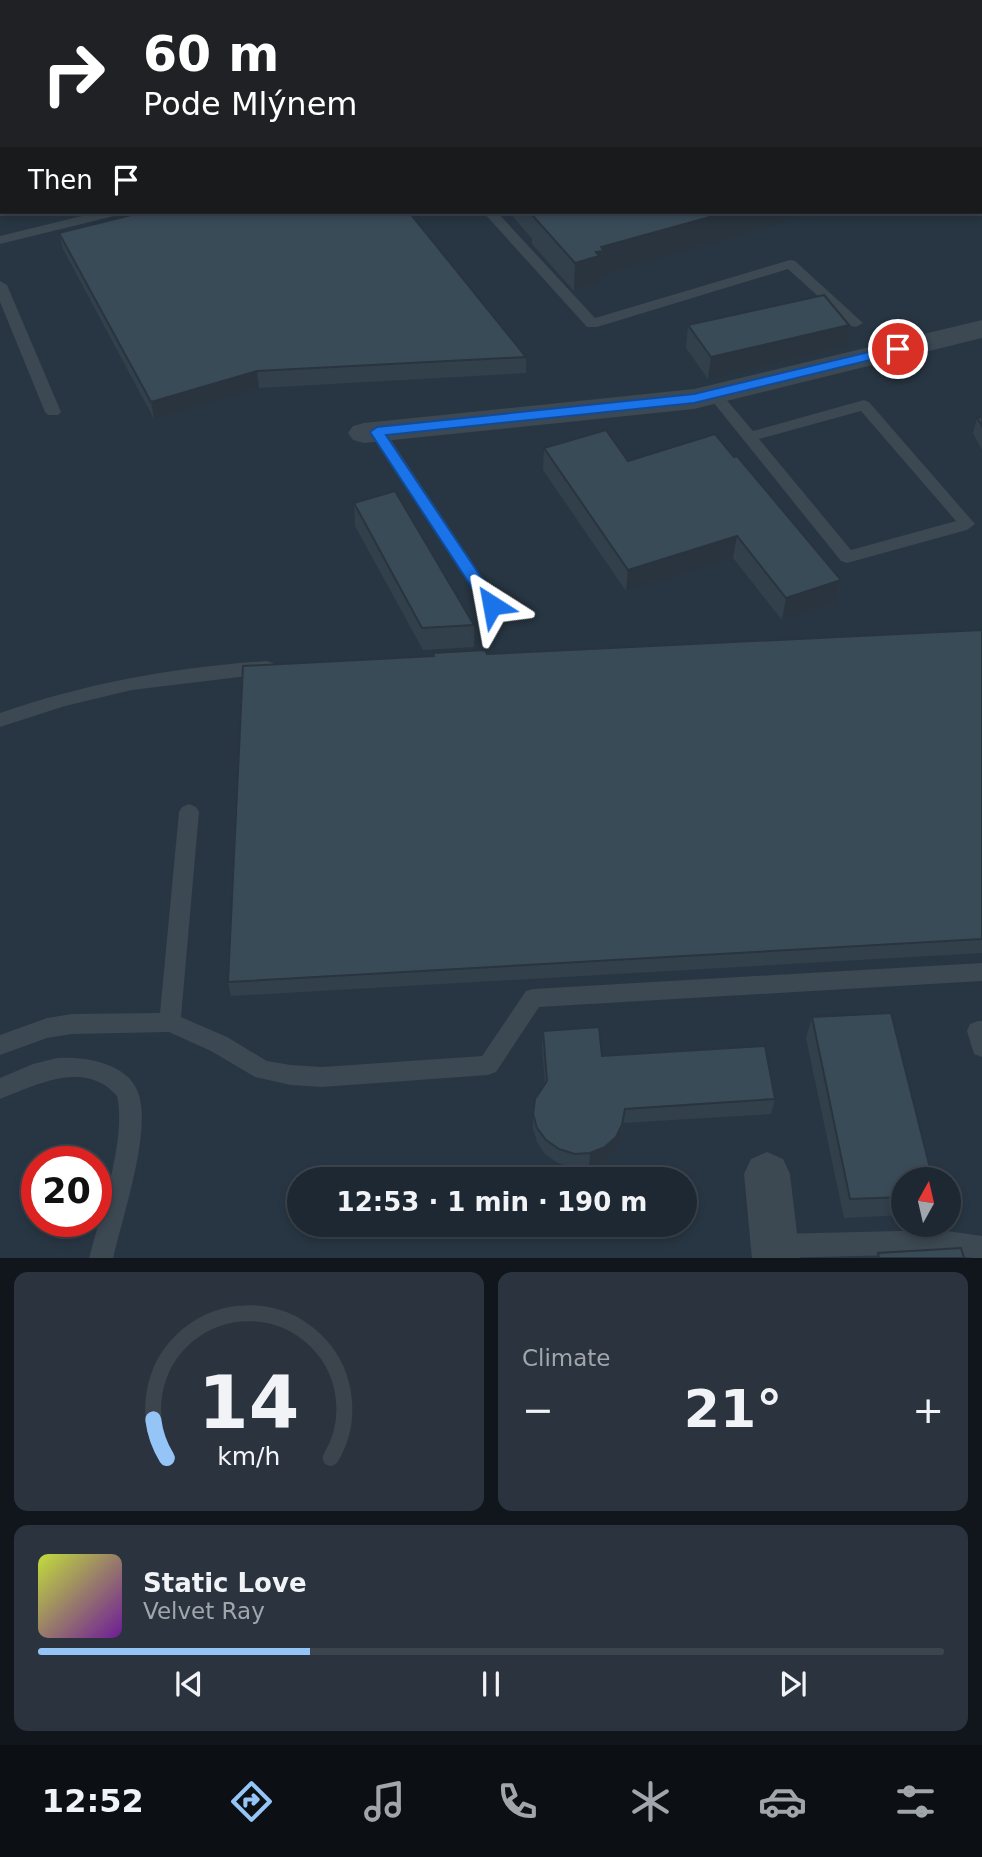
<!DOCTYPE html>
<meta charset="utf-8">
<style>
body{margin:0;font-family:"DejaVu Sans",sans-serif;background:#2b343e;color:#f1f3f6;height:100vh;display:flex;flex-direction:column;font-size:26px;white-space:nowrap}
*{box-sizing:border-box;margin:0}
p{font-size:23px;color:#a1a6ac}
.icon{flex:none;width:38px;height:38px;fill:none;stroke:currentColor;stroke-width:2;stroke-linecap:round;stroke-linejoin:round}
.map{position:relative;height:1258px;overflow:hidden}
.panel{display:flex;flex-direction:column;gap:14px;padding:14px;background:#10161c;flex:1}
.panel>*{flex:none}
.top-card{position:absolute;left:0px;top:0px;width:984px;height:214px;box-shadow:0 4px 10px #0003,0 0 0 2px #3c444d;background:#202124;color:#fff;overflow:hidden}
.needle{width:46px;rotate:8deg}
.controls{position:absolute;left:891px;top:1167px;display:grid;gap:14px}
.controls a{display:grid;place-items:center;width:70px;height:70px;border-radius:50%;background:#1e2832;box-shadow:0 4px 10px #0003,0 0 0 2px #3c444d;font-size:35px}
.speed{position:absolute;left:21px;top:1146px;display:flex;gap:14px;font-size:35px;font-weight:700;text-align:center}
.speed>*{display:grid;place-content:center;width:91px;height:91px;border-radius:50%;background:#1e2832;box-shadow:0 4px 10px #0003,0 0 0 2px #3c444d;line-height:1}
.speed .limit{border:10px solid #d22;background:#fff;color:#111}
.pin{position:absolute;display:grid;place-items:center;width:60px;height:60px;color:#fff;margin:-30px;border:4px solid #fff;border-radius:50%;box-shadow:0 2px 7px #0007}
.me{position:absolute;width:77px;margin:-38px;rotate:326deg;stroke-linejoin:round;filter:drop-shadow(0 0 5px #0008)}
.turn{display:flex;align-items:center;gap:24px;height:147px;padding:0 28px;font-size:32px}
.turn .icon{width:91px;height:91px;stroke-width:2.5}
.turn b{display:block;font-size:49px;line-height:60px}
.then{display:flex;align-items:center;height:66px;padding:0 28px;background:#0003;gap:14px;font-size:26px}
.big{font-size:52px;font-weight:700;line-height:1.1}
.panel .card{flex:1;display:flex;flex-direction:column;justify-content:center;gap:10px;min-width:0;padding:0 24px;border-radius:14px;background:#2b343e}
.panel .dial{align-items:center;gap:0}
.dial svg{height:182px;overflow:visible;fill:none;stroke:#3c444d;stroke-width:7;stroke-linecap:round;text-anchor:middle}
.dial text{fill:#f1f3f6;stroke:none}
.song{display:flex;align-items:center;gap:21px}
.cover{width:84px;height:84px;border-radius:10px;background:linear-gradient(135deg,hsl(70 70% 55%),hsl(280 70% 35%))}
.played{height:7px;border-radius:4px;background:linear-gradient(90deg,#95c5f6 30%,#3c444d 30%)}
.keys{display:flex;justify-content:space-around;direction:ltr}
.heat{display:flex;justify-content:space-between;align-items:center;font-size:38px;direction:ltr}
.panel .tiles{flex:1;display:grid;gap:14px;grid-template-columns:1fr 1fr}
.card:last-child{grid-column:span 2}
.trip{position:absolute;left:287px;top:1167px;width:410px;height:70px;border-radius:35px;background:#1e2832;box-shadow:0 4px 10px #0003,0 0 0 2px #3c444d;font-weight:700;line-height:70px;text-align:center}
.tab-bar{display:flex;height:112px;justify-content:space-around;align-items:center;background:#0c1014;color:#a1a6ac}
.tab-bar .icon{width:49px;height:49px}
.tab-bar .on{color:#95c5f6}
.tab-bar b{font-size:32px;color:#f1f3f6}
.map>svg:first-child{display:block}
.lines{fill:none;stroke-linecap:round;stroke-linejoin:round}
.service{fill:#3c4852;fill-rule:evenodd}
.minor{fill:#3c4852;fill-rule:evenodd}
.wall{fill:#32404c}
.shaded-wall{fill:#29343e}
.building{fill:#3a4b58;stroke:#29343e;stroke-width:2}
.route{fill:#1a73e8;stroke:#114b97;stroke-width:2}
</style>
<div class="map">
<svg width="982" height="1259" viewBox="0 0 982 1259">
<rect width="100%" height="100%" fill="#283643"/>
<g class="lines">
<!-- service -->
<path class="service" d="M288 0H300L301 2H289Z
M618 0H630L632 2H620Z
M965 0H980L963 2Z
M0 88H2V96H0Z
M98 212H120L118 215 0 244V236Z
M483 212H497L595 318 790 260 795 261 863 323 856 327 851 326 788 269 597 327H587Z
M0 281 7 285 61 412 58 415H48L45 412 0 302Z
M714 389 719 391 753 431 864 400 869 402 975 524 967 530 847 563 841 561 709 397 706 394 709 391ZM861 411 956 521 851 550 759 439Z
M377 427 383 428 498 601 501 605 498 609H486L369 432Z
M267 661 273 663 276 668 273 673 132 690 65 706 0 727V713C87 683 175 667 267 661Z
M189 804 196 807 199 812 181 1017 227 1037 267 1061 291 1065 322 1067 482 1056 526 991 533 989 982 963V981L539 1007 496 1072 488 1075 322 1087 291 1085 255 1077 211 1051 169 1032 72 1034 47 1038 0 1055V1035L47 1018 72 1014 160 1013 179 812 182 807Z
M978 1021H982V1057L974 1054 967 1031 970 1024Z
M57 1058C85 1056 130 1063 139 1095 151 1134 122 1218 113 1259H89C100 1215 127 1139 117 1096 85 1059 36 1085 0 1099V1078L33 1064Z
M940 1230 982 1236V1259L940 1254 776 1258 768 1254 764 1246 768 1238 776 1234Z"/>
<!-- minor -->
<path class="minor" d="M982 320V338L694 409 364 443 353 440 348 433 353 426 364 423 694 389Z
M767 1152 783 1159 790 1174 800 1259H752L744 1174 751 1159Z"/>
</g>
<!-- wall -->
<path class="wall" d="M652 0H706L708 2H654Z
M509 212H817V213L603 275V279L598 280V284L574 291 532 244V239Z
M59 233 526 357V373L259 388 154 419 63 249Z
M688 325 845 347 708 379 686 348Z
M982 417V450L973 433 977 418Z
M544 448 628 461 841 580 836 602 782 620 733 558 626 591 543 470Z
M354 503 474 625V647L423 650 355 526Z
M982 630V953L231 996 228 982 433 656V653L487 654Z
M812 1017 903 1180V1215L844 1218 806 1038Z
M543 1031 602 1056 775 1099 771 1114 623 1123 621 1140 615 1151 603 1161 589 1167 574 1168 558 1163 545 1154 537 1142 533 1128V1114L545 1084 542 1046Z"/>
<!-- shaded-wall -->
<path class="shaded-wall" d="M2 40V56L0 57V41Z
M728 212H817V213L603 275V279L598 280V284L574 291 575 263 596 252 601 247Z
M849 325 845 347 708 379 711 357Z
M257 371 259 388 154 419 151 402Z
M737 536 733 558 626 591 628 570Z
M841 580 836 602 782 620 786 598Z
M622 1125 621 1140 615 1151 603 1161 589 1167 590 1153Z"/>
<!-- building -->
<path class="building" d="M0 0H237L238 2H2V40L0 41Z
M354 0H611L613 2H355Z
M661 0H706L708 2H664Z
M143 212H409L526 357 257 371 151 402 59 233Z
M534 212H728L601 247 604 251 596 252 599 256 575 263 533 216 536 214Z
M824 295 849 325 711 357 688 325Z
M982 417V426L977 418Z
M606 430 628 461 715 434 734 457 737 456 841 580 786 598 737 536 628 570 544 448Z
M395 491 474 625 422 628 354 503Z
M982 630V939L228 982 243 666 434 656 433 653 485 650 487 654Z
M891 1013 933 1180H903V1197L850 1199 812 1017Z
M599 1027 602 1056 765 1046 775 1099 625 1109 622 1125 616 1137 605 1147 590 1153 575 1154 559 1149 546 1140 537 1128 533 1114 535 1099 547 1081 543 1031Z
M961 1248 964 1258H879L878 1253Z"/>
<!-- route -->
<path class="route" d="M898 345 903 346V352L694 403 386 435 497 601 500 605 497 609H486L370 432 377 427 694 394Z"/>
</svg>
<div class="controls">
<a><svg class="needle" viewBox="-14 -14 28 28"><path d="M0-13l5 13h-10z" fill="#e53935"/><path d="M0 13l5-13h-10z" fill="#a1a6ac"/></svg></a>
</div>
<div class="speed"><div class="limit">20</div></div>
<div class="pin" style="left:898px;top:349px;background:#d93025"><svg class="icon" aria-label="arrive" viewBox="0 0 24 24"><path d="M6 21V4h12l-3 4 3 4H6"/></svg></div>
<svg class="me" style="left:492px;top:605px" viewBox="-20 -20 40 40"><path d="M0-17L14 15 0 8-14 15z" fill="#1a73e8" stroke="#fff" stroke-width="4"/></svg>
<div class="trip">12:53 · 1 min · 190 m</div>
<div class="top-card">
<div class="turn"><svg class="icon" aria-label="right" viewBox="0 0 24 24"><path d="M7 20v-9h11M14 6l5 5-5 5"/></svg><div><b>60 m</b>Pode Mlýnem</div></div>
<div class="then">Then<svg class="icon" aria-label="arrive" viewBox="0 0 24 24"><path d="M6 21V4h12l-3 4 3 4H6"/></svg></div>
</div>
</div>
<section class="panel">
<div class="tiles">
<div class="card dial"><svg viewBox="0 0 100 80">
<path d="M14 69A42 42 0 1 1 86 69"/>
<path d="M14 69A42 42 0 0 1 8 52" stroke="#95c5f6"/>
<text x="50" y="56" font-size="32" font-weight="700">14</text>
<text x="50" y="72" font-size="11">km/h</text>
</svg></div>
<div class="card"><p>Climate</p>
<div class="heat"><a>−</a><b class="big">21°</b><a>+</a></div>
</div>
<div class="card">
<div class="song"><i class="cover"></i><div><b>Static Love</b><p>Velvet Ray</p></div></div>
<div class="played"></div>
<div class="keys"><svg class="icon" aria-label="previous" viewBox="0 0 24 24"><path d="M18 5L8 12l10 7zM5 5v14"/></svg><svg class="icon" aria-label="pause" viewBox="0 0 24 24"><path d="M8 5v14M16 5v14"/></svg><svg class="icon" aria-label="next" viewBox="0 0 24 24"><path d="M6 5l10 7-10 7zM19 5v14"/></svg></div>
</div>
</div>
</section>
<nav class="tab-bar">
<b>12:52</b>
<svg class="icon on" aria-label="directions" viewBox="0 0 24 24"><path d="M12 3l9 9-9 9-9-9zM9 14v-3h6M13 9l2 2-2 2"/></svg>
<svg class="icon" aria-label="music" viewBox="0 0 24 24"><path d="M9 18V5l10-2v13"/><circle cx="6" cy="18" r="3"/><circle cx="16" cy="16" r="3"/></svg>
<svg class="icon" aria-label="phone" viewBox="0 0 24 24"><path d="M5 4h4l2 5-3 2q2 4 5 5l2-3 5 2v4C11 20 4 13 5 4z"/></svg>
<svg class="icon" aria-label="climate" viewBox="0 0 24 24"><path d="M12 3v18M4 7l16 10M4 17L20 7"/></svg>
<svg class="icon" aria-label="car" viewBox="0 0 24 24"><path d="M5 17H2v-5l4-1 3-4h7l3 4 3 1v5h-3M9 17h6M6 11h13"/><circle cx="7" cy="17" r="2"/><circle cx="17" cy="17" r="2"/></svg>
<svg class="icon" aria-label="filters" viewBox="0 0 24 24"><path d="M4 7h16M4 17h16"/><circle cx="9" cy="7" r="2"/><circle cx="15" cy="17" r="2"/></svg>
</nav>
